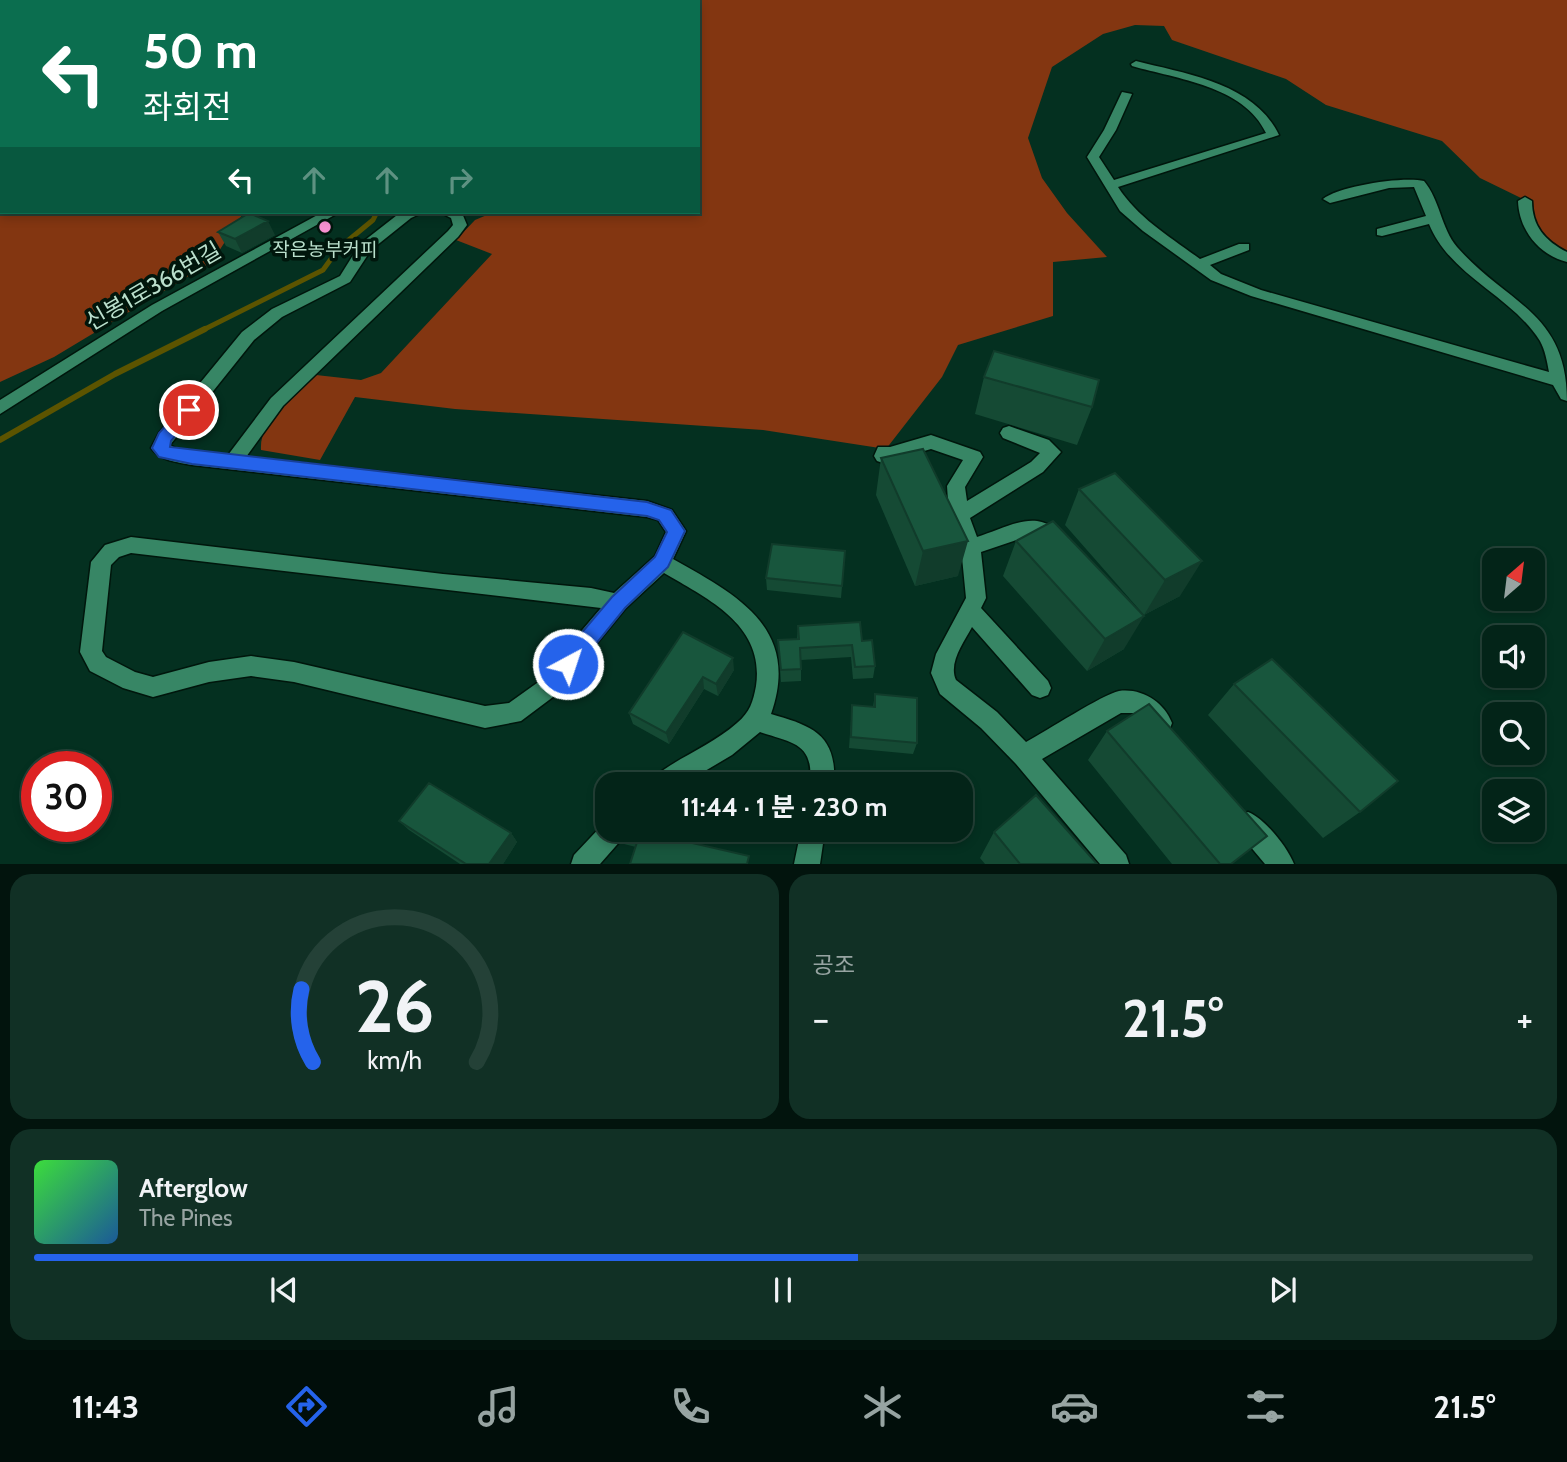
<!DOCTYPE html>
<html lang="ko">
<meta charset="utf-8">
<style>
body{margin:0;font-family:Cabin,"Noto Sans KR",sans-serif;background:#113025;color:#f1f3f6;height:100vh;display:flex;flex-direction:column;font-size:26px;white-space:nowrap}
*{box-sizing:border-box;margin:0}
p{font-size:23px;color:#97a4a2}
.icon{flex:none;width:38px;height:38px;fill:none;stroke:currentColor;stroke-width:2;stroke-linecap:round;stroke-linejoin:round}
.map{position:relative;height:864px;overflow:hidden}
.drawer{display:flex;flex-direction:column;gap:10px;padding:10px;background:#02140d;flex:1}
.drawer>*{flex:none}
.top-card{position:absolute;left:0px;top:0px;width:700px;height:214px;box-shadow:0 4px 10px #0003,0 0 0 2px #244137;background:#0b6e4f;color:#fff;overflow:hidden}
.needle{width:46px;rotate:28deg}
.fabs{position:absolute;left:1482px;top:548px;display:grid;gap:14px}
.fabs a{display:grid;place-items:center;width:63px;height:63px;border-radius:14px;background:#032418;box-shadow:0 4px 10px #0003,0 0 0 2px #244137;font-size:35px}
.speed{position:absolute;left:21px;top:751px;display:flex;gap:14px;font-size:35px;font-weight:700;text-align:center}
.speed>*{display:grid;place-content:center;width:91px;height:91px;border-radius:50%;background:#032418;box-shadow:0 4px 10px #0003,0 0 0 2px #244137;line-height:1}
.speed .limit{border:10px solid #d22;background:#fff;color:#111}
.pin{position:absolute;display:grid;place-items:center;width:60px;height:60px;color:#fff;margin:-30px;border:4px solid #fff;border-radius:50%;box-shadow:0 2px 7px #0007}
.me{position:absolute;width:77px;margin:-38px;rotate:40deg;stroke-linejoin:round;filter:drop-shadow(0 0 5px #0008)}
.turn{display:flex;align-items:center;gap:24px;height:147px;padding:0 28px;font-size:32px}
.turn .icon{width:91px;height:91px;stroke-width:2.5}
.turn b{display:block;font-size:49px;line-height:60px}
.lanes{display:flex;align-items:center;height:66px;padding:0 28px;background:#0003;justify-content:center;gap:35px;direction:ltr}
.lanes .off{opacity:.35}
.big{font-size:52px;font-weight:700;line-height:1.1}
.drawer .tile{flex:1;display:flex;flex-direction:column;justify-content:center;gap:10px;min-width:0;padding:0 24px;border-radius:21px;background:#113025}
.drawer .dial{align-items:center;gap:0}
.dial svg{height:182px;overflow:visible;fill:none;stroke:#244137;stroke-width:7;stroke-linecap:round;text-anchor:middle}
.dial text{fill:#f1f3f6;stroke:none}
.song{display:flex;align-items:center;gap:21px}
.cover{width:84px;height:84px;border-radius:10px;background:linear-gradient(135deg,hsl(120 70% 55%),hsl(210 70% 35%))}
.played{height:7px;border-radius:4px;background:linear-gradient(90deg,#2563eb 55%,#244137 55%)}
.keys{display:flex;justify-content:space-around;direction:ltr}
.heat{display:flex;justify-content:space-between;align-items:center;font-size:38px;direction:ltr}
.drawer .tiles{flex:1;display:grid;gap:10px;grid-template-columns:1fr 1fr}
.tile:last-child{grid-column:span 2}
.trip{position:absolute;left:595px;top:772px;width:378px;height:70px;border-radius:21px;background:#032418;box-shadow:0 4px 10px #0003,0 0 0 2px #244137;font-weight:700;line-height:70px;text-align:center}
.tabs{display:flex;height:112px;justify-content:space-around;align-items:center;background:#010e0a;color:#97a4a2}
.tabs .icon{width:49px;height:49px}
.tabs .current{color:#2563eb}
.tabs b{font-size:32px;color:#f1f3f6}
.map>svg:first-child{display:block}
.forest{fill:#833611}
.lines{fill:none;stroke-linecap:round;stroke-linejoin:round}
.stream-far1{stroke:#5c5400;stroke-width:5}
.stream{stroke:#5c5400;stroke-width:6}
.street-casing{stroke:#00160c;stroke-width:3}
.street{fill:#378665;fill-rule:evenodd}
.wall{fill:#154a34}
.shaded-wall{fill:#113c2b}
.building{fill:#18563d;stroke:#113c2b;stroke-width:2}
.route{fill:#2563eb;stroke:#184099;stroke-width:2}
.poi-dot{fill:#f690d0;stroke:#00160c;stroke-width:2.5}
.labels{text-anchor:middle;stroke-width:7;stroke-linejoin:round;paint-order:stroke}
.far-poi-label{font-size:19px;fill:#badfcc;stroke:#00160c}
.street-label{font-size:23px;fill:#badfcc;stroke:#00160c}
</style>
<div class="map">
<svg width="1567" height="864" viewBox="0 0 1567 864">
<rect width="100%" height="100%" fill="#043020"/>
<!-- forest -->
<path class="forest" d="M0 0H140L2 2V212H244L212 262 54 357 0 382Z
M224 0H1567V250H1549L1521 198 1480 178 1442 141 1326 105 1286 79 1172 40 1164 26 1135 25 1103 34 1052 67 1028 138 1042 178 1067 213 1107 257 1053 262V316L958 345 942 377 886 449 763 430 455 409 355 397 320 460 261 450C259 419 296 394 316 375L361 380 381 373 492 254 456 240 475 220 494 212H698V2Z"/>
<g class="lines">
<!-- stream-far1 -->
<path class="stream-far1" d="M201 331 323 270 339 248 373 220 377 212"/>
<!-- stream -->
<path class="stream" d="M0 440 115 374 205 329"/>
<defs>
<path id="street" d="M1136 61C1187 74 1254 83 1279 135L1118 187C1138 218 1170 237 1200 259L1239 244H1249V250L1210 265 1221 274 1261 290 1549 372C1547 361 1545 350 1540 341 1511 295 1450 276 1429 224L1382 236 1377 235V229L1426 216 1414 187 1389 188 1330 203 1323 199C1339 186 1403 176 1424 181 1440 200 1441 228 1457 247 1507 304 1567 312 1567 401L1561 399 1553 385 1251 296 1211 280 1143 231 1120 211 1087 157 1104 130 1122 92 1132 94 1116 130 1099 157 1114 180 1266 133C1244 86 1177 79 1132 66L1131 64Z
M1525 197 1532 201C1532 226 1545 241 1567 252V262C1539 255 1519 230 1518 201Z
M323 212H340L162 311 0 414V400L152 305Z
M401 212H424L411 218 371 250 350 282 282 317 254 340 170 445 177 449 228 455 271 398 448 231 453 225 451 218 439 212 462 213 467 225 458 237 283 406 246 457 647 501 672 510 686 531 673 559C737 595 801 628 771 714 813 726 837 735 834 784H810C814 743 793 743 760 732L732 755 683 784H651L655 776C681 756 712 745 737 723 750 712 753 702 756 686 765 625 708 599 664 573L625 609 553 697 521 721 485 728 294 682 251 676 209 682 153 697 123 688 90 671 80 652 91 562 105 545 131 537 443 574 591 588 614 593 655 556 666 532 658 520 647 517 192 465C177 462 160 461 151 448L159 433 242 332 272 309 340 276 360 244ZM131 553 601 608 537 683 509 703 485 706 294 662 251 656 209 662 153 677 135 672 106 657 102 651 111 565 119 557Z
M1009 426 1049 440 1061 452 1043 472 970 518 977 537C1011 526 1045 503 1066 545L1063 551C1048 556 1044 542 1034 534L981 552 986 598 981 608 1048 681 1051 688 1048 695 1040 698 1032 695 972 627C964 642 948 663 956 680L997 712 1026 742C1045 732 1103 694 1119 691 1142 688 1164 702 1172 723L1169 731 1161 734 1153 731 1136 713H1121L1042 759 1126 855 1129 864H1100L1016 764 981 728 940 694 931 673 936 654 966 598 961 547 949 515 947 486 963 460 931 449 883 463 877 461 874 456 878 447H890L931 435 980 452 983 457 965 487 967 501 1031 462 1040 453 1003 438 1000 433 1003 428Z
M1248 812C1265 819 1287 846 1294 864H1265L1239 833 1236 824 1239 815Z
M607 820V830H625L622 839 600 864H571L574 855Z
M801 830H825L820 864H794Z"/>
</defs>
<!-- street casing -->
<use href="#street" class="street-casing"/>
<!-- street -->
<use href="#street" class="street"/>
</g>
<!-- wall -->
<path class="wall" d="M218 232 275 235 242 253 226 246Z
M984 377 1092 407 1077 445 975 414Z
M881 458 958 576 915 586 876 495Z
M1079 489 1180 596 1144 615 1065 525Z
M1016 541 1124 649 1087 671 1003 576Z
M845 551 841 598 767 590 766 578Z
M798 626 862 641 875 666 873 678 853 679 851 657 801 660V681L781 682 778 640 797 639Z
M683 632 734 670 718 696 704 689 669 744 633 724 629 713Z
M1234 684 1360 812 1323 838 1208 715Z
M875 694 917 743 913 754 849 748 852 705 873 707Z
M1107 731 1231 864H1172L1088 760Z
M399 821 511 833 517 842 503 864H460L409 830Z
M683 831 636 847 624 844 620 835Z
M994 832 1097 864H985L980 858Z"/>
<!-- shaded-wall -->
<path class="shaded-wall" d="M268 221 275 235 242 253 235 239Z
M968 541 958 576 915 586 923 551Z
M1202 561 1180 596 1144 615 1165 580Z
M1144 616 1124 649 1087 671 1105 639Z
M733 658 734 670 718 696 716 684Z
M703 677 704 689 669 744 666 733Z
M678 830H682L683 831 678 849 675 839Z
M511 833 517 842 503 864H489Z"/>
<!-- building -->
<path class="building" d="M249 213 268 221 235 239 218 232Z
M994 351 1099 380 1092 407 984 377Z
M923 449 968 541 923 551 881 458Z
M1115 473 1202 561 1165 580 1079 489Z
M1053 521 1144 616 1105 639 1016 541Z
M772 544 845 551 842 586 766 578Z
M860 622 862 641 872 640 875 666 855 667 852 645 800 648 801 669 781 670 778 640 799 639 798 626Z
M683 632 733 658 716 684 703 677 666 733 629 713Z
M1272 659 1398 781 1360 812 1234 684Z
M875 694 917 698V743L851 737 852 705 875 707Z
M1149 704 1267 836 1231 864H1220L1107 731Z
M429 783 511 833 489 864H466L399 821Z
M1036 795 1097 864H1020L994 832Z
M621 830H678L675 839 749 856 747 864H630L638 839 620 835Z"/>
<!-- route -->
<path class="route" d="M189 405 197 410 171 441 170 447 647 502 671 510 685 531 668 567 625 608 575 670 568 673 561 670 558 664 561 657 612 597 655 557 667 532 659 520 647 516 192 464 159 457 152 448 159 433 183 406Z"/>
<!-- markers -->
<circle class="poi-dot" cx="325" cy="227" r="7"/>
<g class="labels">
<!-- far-poi labels -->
<g class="far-poi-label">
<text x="325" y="256">작은농부커피</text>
</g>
<!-- street labels -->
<g class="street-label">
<text transform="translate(153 286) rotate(-30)" y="8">신봉1로366번길</text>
</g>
</g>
</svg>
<div class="fabs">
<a><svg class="needle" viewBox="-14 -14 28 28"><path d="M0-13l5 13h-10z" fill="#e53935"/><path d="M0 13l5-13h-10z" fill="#97a4a2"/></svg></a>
<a><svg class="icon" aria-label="sound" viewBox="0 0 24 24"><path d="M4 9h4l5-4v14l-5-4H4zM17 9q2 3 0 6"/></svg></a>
<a><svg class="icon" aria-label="search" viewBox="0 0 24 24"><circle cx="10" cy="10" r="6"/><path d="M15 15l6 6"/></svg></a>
<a><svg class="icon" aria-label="layers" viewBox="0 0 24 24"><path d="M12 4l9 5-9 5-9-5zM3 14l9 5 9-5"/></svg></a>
</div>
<div class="speed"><div class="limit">30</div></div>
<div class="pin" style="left:189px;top:410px;background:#d93025"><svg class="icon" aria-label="arrive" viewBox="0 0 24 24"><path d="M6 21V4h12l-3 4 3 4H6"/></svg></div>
<svg class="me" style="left:568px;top:664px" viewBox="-20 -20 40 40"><circle r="17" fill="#2563eb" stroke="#fff" stroke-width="3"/><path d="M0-11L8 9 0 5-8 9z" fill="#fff"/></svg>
<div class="trip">11:44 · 1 분 · 230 m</div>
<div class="top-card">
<div class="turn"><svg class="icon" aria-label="left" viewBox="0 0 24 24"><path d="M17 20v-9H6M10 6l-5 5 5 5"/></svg><div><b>50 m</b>좌회전</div></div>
<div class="lanes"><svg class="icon" aria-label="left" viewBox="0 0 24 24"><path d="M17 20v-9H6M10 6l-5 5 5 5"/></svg><svg class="icon off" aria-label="ahead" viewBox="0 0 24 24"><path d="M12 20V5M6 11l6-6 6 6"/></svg><svg class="icon off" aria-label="ahead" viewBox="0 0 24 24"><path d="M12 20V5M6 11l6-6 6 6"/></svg><svg class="icon off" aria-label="right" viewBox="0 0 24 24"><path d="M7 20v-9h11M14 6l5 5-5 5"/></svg></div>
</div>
</div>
<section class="drawer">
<div class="tiles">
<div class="tile dial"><svg viewBox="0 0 100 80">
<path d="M14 69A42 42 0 1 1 86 69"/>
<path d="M14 69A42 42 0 0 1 9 37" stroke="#2563eb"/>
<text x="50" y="56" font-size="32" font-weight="700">26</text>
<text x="50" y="72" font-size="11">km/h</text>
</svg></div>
<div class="tile"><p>공조</p>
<div class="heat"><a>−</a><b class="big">21.5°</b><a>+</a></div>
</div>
<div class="tile">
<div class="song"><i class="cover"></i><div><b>Afterglow</b><p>The Pines</p></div></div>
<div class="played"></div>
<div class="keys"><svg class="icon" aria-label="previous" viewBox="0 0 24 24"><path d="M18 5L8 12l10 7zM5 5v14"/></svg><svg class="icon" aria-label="pause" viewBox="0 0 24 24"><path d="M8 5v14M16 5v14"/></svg><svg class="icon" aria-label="next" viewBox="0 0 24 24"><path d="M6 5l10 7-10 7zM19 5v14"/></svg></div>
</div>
</div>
</section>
<nav class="tabs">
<b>11:43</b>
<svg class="icon current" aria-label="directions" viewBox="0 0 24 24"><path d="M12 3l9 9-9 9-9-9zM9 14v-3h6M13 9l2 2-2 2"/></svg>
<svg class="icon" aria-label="music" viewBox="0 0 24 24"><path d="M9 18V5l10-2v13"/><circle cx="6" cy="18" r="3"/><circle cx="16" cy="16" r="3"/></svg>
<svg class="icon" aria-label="phone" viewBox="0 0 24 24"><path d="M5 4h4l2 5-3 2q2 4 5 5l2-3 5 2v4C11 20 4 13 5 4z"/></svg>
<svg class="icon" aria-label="climate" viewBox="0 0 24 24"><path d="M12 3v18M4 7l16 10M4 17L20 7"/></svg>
<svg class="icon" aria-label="car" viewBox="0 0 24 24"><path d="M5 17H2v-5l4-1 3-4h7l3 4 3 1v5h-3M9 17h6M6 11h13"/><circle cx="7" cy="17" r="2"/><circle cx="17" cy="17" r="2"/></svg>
<svg class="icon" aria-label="filters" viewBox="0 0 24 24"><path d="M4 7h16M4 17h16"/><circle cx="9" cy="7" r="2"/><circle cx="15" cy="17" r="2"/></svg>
<b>21.5°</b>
</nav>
